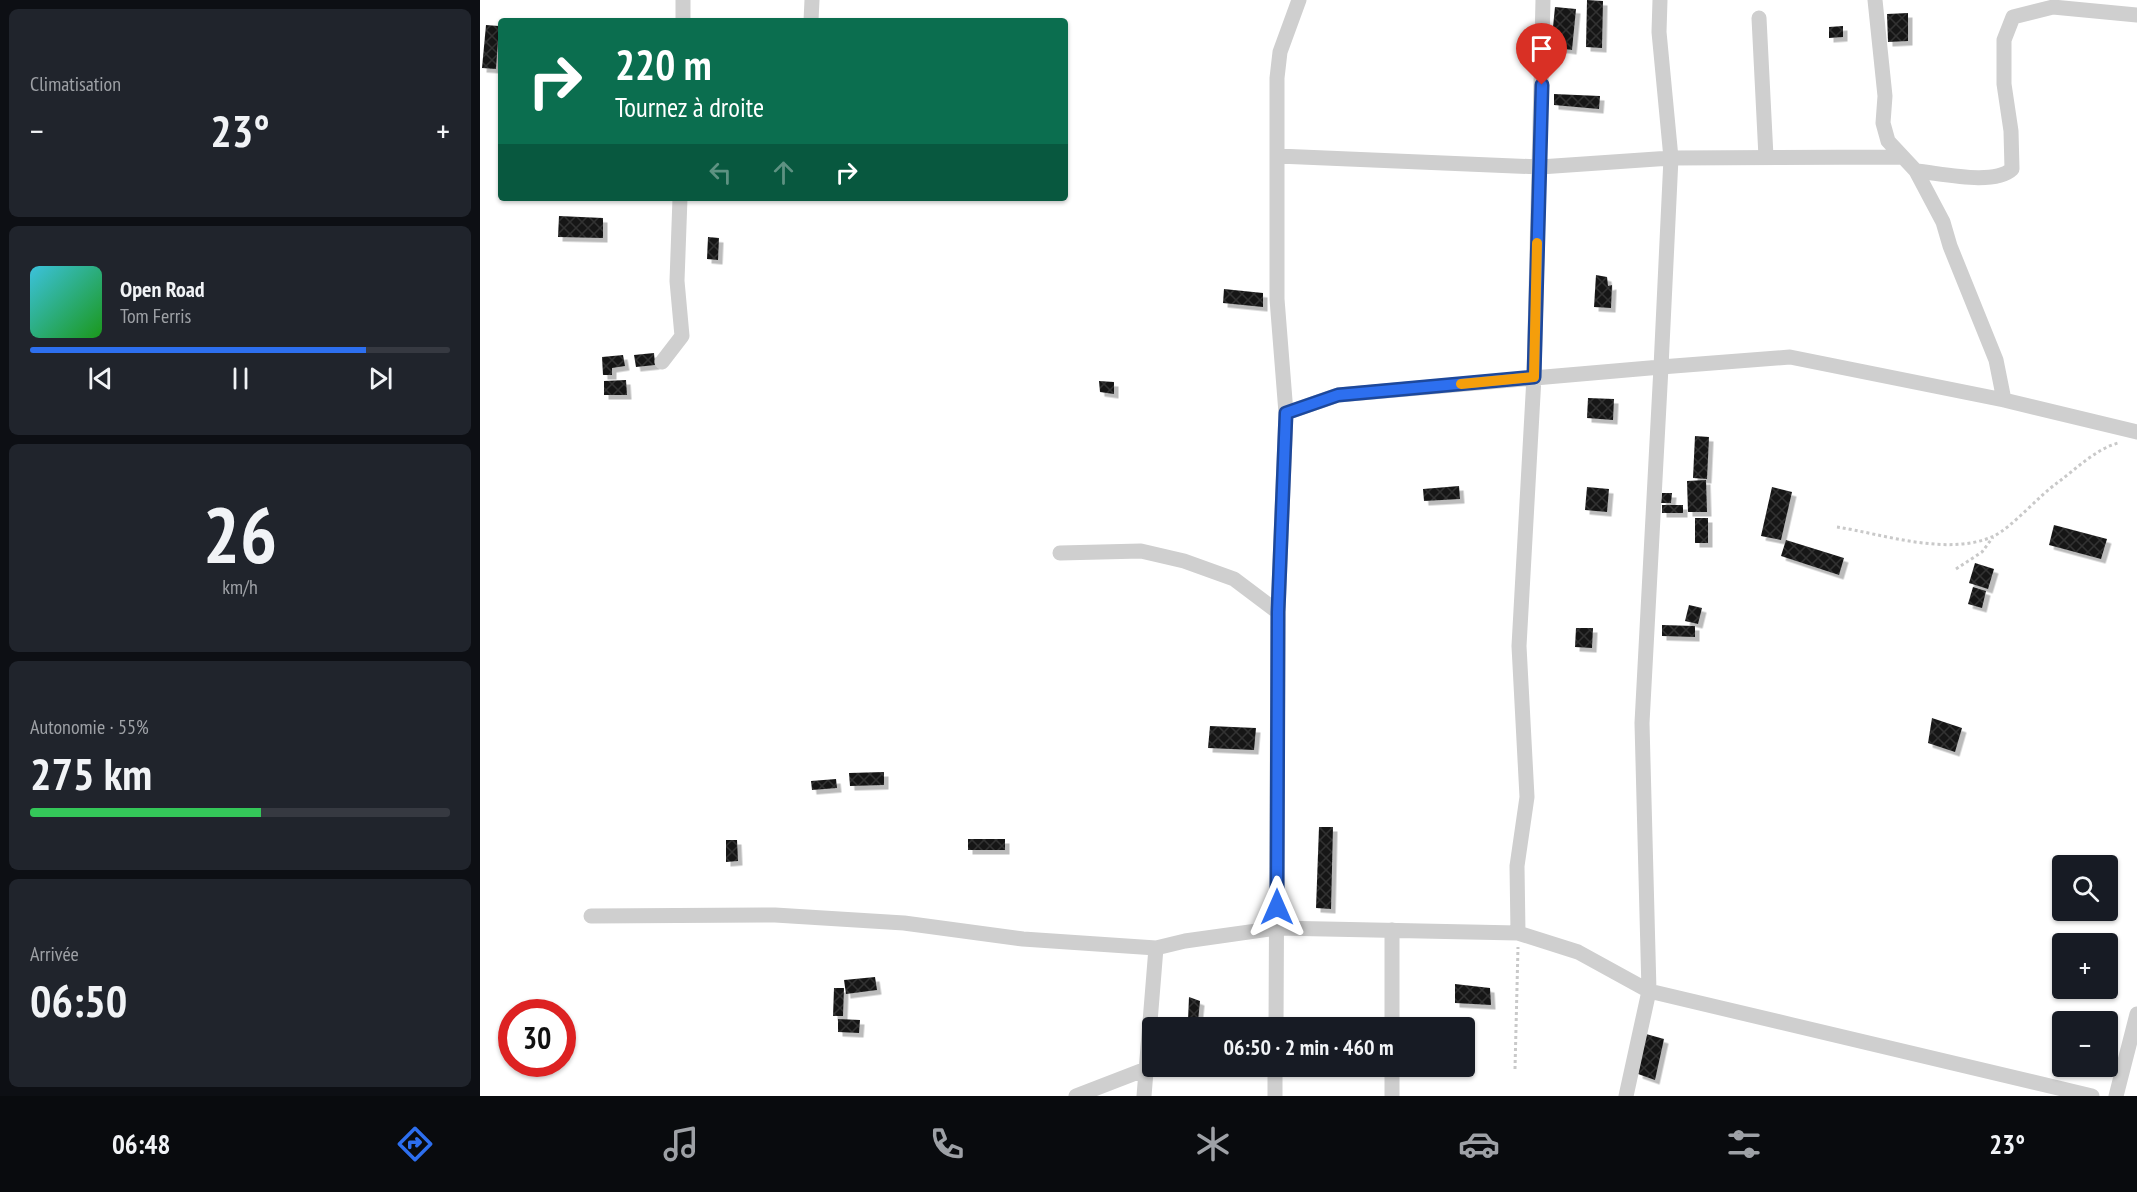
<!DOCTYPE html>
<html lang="fr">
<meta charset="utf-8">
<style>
body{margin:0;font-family:"PT Sans Narrow",sans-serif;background:#20242c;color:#f1f3f6;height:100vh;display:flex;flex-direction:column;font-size:22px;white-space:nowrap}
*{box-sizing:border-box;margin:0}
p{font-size:20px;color:#9ea1a6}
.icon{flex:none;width:33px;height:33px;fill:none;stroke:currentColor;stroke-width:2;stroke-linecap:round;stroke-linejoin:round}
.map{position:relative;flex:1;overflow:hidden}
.panel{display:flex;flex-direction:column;gap:9px;padding:9px;background:#0d0f14;width:480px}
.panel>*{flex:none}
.guide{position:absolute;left:18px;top:18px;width:570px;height:183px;border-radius:6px;box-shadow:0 2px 4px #0004;background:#0b6e4f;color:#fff;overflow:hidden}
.fabs{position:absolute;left:1572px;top:855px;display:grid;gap:12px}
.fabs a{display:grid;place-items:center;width:66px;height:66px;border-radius:6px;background:#171b24;box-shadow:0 2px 4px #0004;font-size:30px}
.speed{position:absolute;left:18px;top:999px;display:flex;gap:12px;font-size:30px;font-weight:700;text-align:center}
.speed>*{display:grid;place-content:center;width:78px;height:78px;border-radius:50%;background:#171b24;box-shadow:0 2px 4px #0004;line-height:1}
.speed .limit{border:9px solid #d22;background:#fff;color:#111}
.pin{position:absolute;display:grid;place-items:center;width:51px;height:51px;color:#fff;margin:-62px -26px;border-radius:50% 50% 50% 0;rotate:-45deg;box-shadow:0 0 6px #0007}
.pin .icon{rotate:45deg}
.me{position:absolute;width:66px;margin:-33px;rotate:0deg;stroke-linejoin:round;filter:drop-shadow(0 0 4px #0008)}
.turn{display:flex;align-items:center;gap:21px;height:126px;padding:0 18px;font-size:27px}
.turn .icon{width:78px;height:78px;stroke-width:2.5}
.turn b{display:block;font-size:42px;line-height:51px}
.lanes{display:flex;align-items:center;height:57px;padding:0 18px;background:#0003;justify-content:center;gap:30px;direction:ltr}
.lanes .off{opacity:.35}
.big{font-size:45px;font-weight:700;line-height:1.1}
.panel .tile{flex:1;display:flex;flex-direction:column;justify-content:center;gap:9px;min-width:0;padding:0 21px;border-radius:9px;background:#20242c}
.panel .dial{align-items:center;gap:0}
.dial b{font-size:78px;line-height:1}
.song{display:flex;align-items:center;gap:18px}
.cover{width:72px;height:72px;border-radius:9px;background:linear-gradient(135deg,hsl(190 70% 55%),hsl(120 70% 35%))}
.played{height:6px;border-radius:3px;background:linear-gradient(90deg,#2d6fef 80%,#363941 80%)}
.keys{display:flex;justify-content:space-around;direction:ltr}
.heat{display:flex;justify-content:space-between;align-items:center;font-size:33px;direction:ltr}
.charge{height:9px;border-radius:4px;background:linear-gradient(90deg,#34c759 55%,#363941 0)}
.trip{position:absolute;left:662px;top:1017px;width:333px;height:60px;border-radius:6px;background:#171b24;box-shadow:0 2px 4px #0004;font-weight:700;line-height:60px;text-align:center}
.tabs{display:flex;height:96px;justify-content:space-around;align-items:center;background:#090b0e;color:#9ea1a6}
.tabs .icon{width:42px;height:42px}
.tabs .on{color:#2d6fef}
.tabs b{font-size:27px;color:#f1f3f6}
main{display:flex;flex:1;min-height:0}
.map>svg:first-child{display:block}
.building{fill:url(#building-cross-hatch);filter:url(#shadow)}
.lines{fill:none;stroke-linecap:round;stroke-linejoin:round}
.path{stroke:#c9c9c9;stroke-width:3;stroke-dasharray:3 3;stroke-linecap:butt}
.minor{stroke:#cfcfcf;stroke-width:15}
.route-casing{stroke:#1d489b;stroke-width:15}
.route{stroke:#2d6fef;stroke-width:10}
.slow{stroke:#f59e0b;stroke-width:10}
</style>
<main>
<section class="panel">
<div class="tile"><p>Climatisation</p>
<div class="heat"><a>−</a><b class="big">23°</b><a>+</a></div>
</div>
<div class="tile">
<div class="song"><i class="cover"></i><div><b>Open Road</b><p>Tom Ferris</p></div></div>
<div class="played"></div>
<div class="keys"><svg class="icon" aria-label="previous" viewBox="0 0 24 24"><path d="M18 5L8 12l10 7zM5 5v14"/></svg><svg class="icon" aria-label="pause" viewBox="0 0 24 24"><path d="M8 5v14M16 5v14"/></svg><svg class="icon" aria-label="next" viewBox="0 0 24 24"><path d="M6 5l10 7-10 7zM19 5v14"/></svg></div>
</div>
<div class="tile dial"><b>26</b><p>km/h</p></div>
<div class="tile"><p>Autonomie · 55%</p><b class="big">275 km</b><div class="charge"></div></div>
<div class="tile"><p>Arrivée</p><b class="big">06:50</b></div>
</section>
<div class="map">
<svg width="1657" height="1096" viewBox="0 0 1657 1096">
<defs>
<pattern id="building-cross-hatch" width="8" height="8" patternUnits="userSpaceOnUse" patternTransform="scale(1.5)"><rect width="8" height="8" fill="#191919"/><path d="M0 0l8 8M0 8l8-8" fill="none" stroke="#323232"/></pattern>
<filter id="shadow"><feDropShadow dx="4.5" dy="4.5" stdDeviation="0" flood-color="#0004"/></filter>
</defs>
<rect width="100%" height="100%" fill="#fff"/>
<!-- building -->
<path class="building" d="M1107 0 1123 1 1122 48 1106 47Z
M1075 7 1096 9 1092 50 1071 47Z
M1428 13V41L1408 42 1407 14Z
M6 25 19 26 16 69 2 68Z
M1363 26V37L1349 38V27Z
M1074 94 1120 96 1119 109 1074 105Z
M79 216 123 218V238L78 237Z
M228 237 239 238 238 260 227 259Z
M1116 275 1127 277 1128 286 1132 285 1131 308 1114 307Z
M744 289 783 293V307L743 303Z
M174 353 175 365 156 367 154 355Z
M143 355 145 366 132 368V375H123L122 357Z
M146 380 147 395H124V381Z
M619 381 634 382V394L620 392Z
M1108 398 1134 399 1133 420 1107 418Z
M1215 436 1229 437 1227 479 1213 478Z
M1226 480 1227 512H1208L1207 481Z
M979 486 980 499 944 501 943 489Z
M1107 487 1129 489 1127 512 1105 510Z
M1292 487 1312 492 1301 540 1281 536Z
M1182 493H1192L1191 503H1181Z
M1182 505H1203V513H1182Z
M1215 518H1228V543H1215Z
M1574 525 1627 539 1621 559 1569 545Z
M1306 540 1364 558 1359 575 1301 556Z
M1495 563 1514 569 1508 589 1489 583Z
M1493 587 1506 591 1502 608 1488 604Z
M1209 605 1222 608 1218 624 1205 621Z
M1182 625 1215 626V637L1182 636Z
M1096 628H1113L1112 648 1095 647Z
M1452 718 1482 728 1475 752 1448 743Z
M730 726 776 728 774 750 728 748Z
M404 772V785L370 786 369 773Z
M356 779 357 788 332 790 331 781Z
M839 827H853L851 909 836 908Z
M488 839H525V850H488Z
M246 840H257L258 861 246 862Z
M395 977 397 990 366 994 364 980Z
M975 984 1010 988 1011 1005 975 1003Z
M354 988H364L363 1016H353Z
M709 997 720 1001 718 1021 708 1020Z
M358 1019 380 1020 379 1033 358 1032Z
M1166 1034 1184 1039 1175 1080 1158 1074Z"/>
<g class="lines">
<!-- path -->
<path class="path" d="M1357 527C1403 534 1468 557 1514 536 1531 528 1560 495 1577 483 1596 469 1616 449 1638 443
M1476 569 1502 552 1513 537
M1035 1069 1038 947"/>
<!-- minor -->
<path class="minor" d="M1395 0 1405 96 1403 123 1408 141 1436 171 1463 222 1470 246 1516 360 1524 400
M1279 18 1286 157
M203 21V0
M331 21 332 0
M798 156 1060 167 1191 158 1179 32 1180 0
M1436 171C1460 173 1514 186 1532 169L1531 131 1524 84V40L1533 17 1573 7 1657 15
M182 362 202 336 197 281 200 198
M806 413 858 395 1181 367 1191 158 1420 157
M580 553 661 551 704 561 754 579 798 612
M111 916 295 915 424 923 543 939 676 948 705 941 797 928 1038 933 1098 952 1169 991 1162 723 1181 367 1310 357 1524 400 1657 432
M1038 933 1037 866 1047 797 1039 646 1054 377 1063 0
M796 1028 798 612 806 413 797 299V78L800 52 819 0
M912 1028V930
M912 1066V1096
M596 1096 666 1069
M664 1096 676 948
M795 1096V1066
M1146 1096 1169 991 1612 1096
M1636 1096 1657 1014"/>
</g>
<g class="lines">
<defs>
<path id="route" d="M797 907 798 612 806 413 858 395 1054 377 1062 85"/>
</defs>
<!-- route casing -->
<use href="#route" class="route-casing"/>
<!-- route -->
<use href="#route" class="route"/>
<!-- slow -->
<path class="slow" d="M981 384 1054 377 1057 243"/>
</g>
</svg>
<div class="fabs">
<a><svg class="icon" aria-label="search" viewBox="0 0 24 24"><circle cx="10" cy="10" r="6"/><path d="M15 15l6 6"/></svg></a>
<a>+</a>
<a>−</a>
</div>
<div class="speed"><div class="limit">30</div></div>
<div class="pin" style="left:1062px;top:85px;background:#d93025"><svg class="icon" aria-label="arrive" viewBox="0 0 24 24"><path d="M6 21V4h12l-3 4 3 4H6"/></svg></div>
<svg class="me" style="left:797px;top:907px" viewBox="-20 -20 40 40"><path d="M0-17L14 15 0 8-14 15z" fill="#2d6fef" stroke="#fff" stroke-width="4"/></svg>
<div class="trip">06:50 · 2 min · 460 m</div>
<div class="guide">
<div class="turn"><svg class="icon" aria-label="right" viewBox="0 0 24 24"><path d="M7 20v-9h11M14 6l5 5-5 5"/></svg><div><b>220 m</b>Tournez à droite</div></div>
<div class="lanes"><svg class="icon off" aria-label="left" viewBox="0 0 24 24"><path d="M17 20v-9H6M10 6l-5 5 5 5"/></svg><svg class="icon off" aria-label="ahead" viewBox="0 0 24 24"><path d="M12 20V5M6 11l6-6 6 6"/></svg><svg class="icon" aria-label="right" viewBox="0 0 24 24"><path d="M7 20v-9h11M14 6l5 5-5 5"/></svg></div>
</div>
</div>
</main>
<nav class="tabs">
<b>06:48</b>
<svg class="icon on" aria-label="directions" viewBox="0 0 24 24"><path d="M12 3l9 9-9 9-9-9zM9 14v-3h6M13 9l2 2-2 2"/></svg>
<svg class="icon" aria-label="music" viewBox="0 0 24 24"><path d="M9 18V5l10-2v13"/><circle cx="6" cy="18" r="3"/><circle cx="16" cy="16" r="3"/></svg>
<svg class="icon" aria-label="phone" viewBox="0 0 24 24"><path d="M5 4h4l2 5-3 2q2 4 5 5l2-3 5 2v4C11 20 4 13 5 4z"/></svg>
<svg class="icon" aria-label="climate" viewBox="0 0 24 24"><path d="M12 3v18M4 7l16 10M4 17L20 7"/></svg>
<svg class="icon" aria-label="car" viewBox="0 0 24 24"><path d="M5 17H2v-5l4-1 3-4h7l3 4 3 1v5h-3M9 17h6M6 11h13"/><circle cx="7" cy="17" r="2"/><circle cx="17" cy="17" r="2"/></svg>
<svg class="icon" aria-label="filters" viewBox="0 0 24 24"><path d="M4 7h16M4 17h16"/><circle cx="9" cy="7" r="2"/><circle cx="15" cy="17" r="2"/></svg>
<b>23°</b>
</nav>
